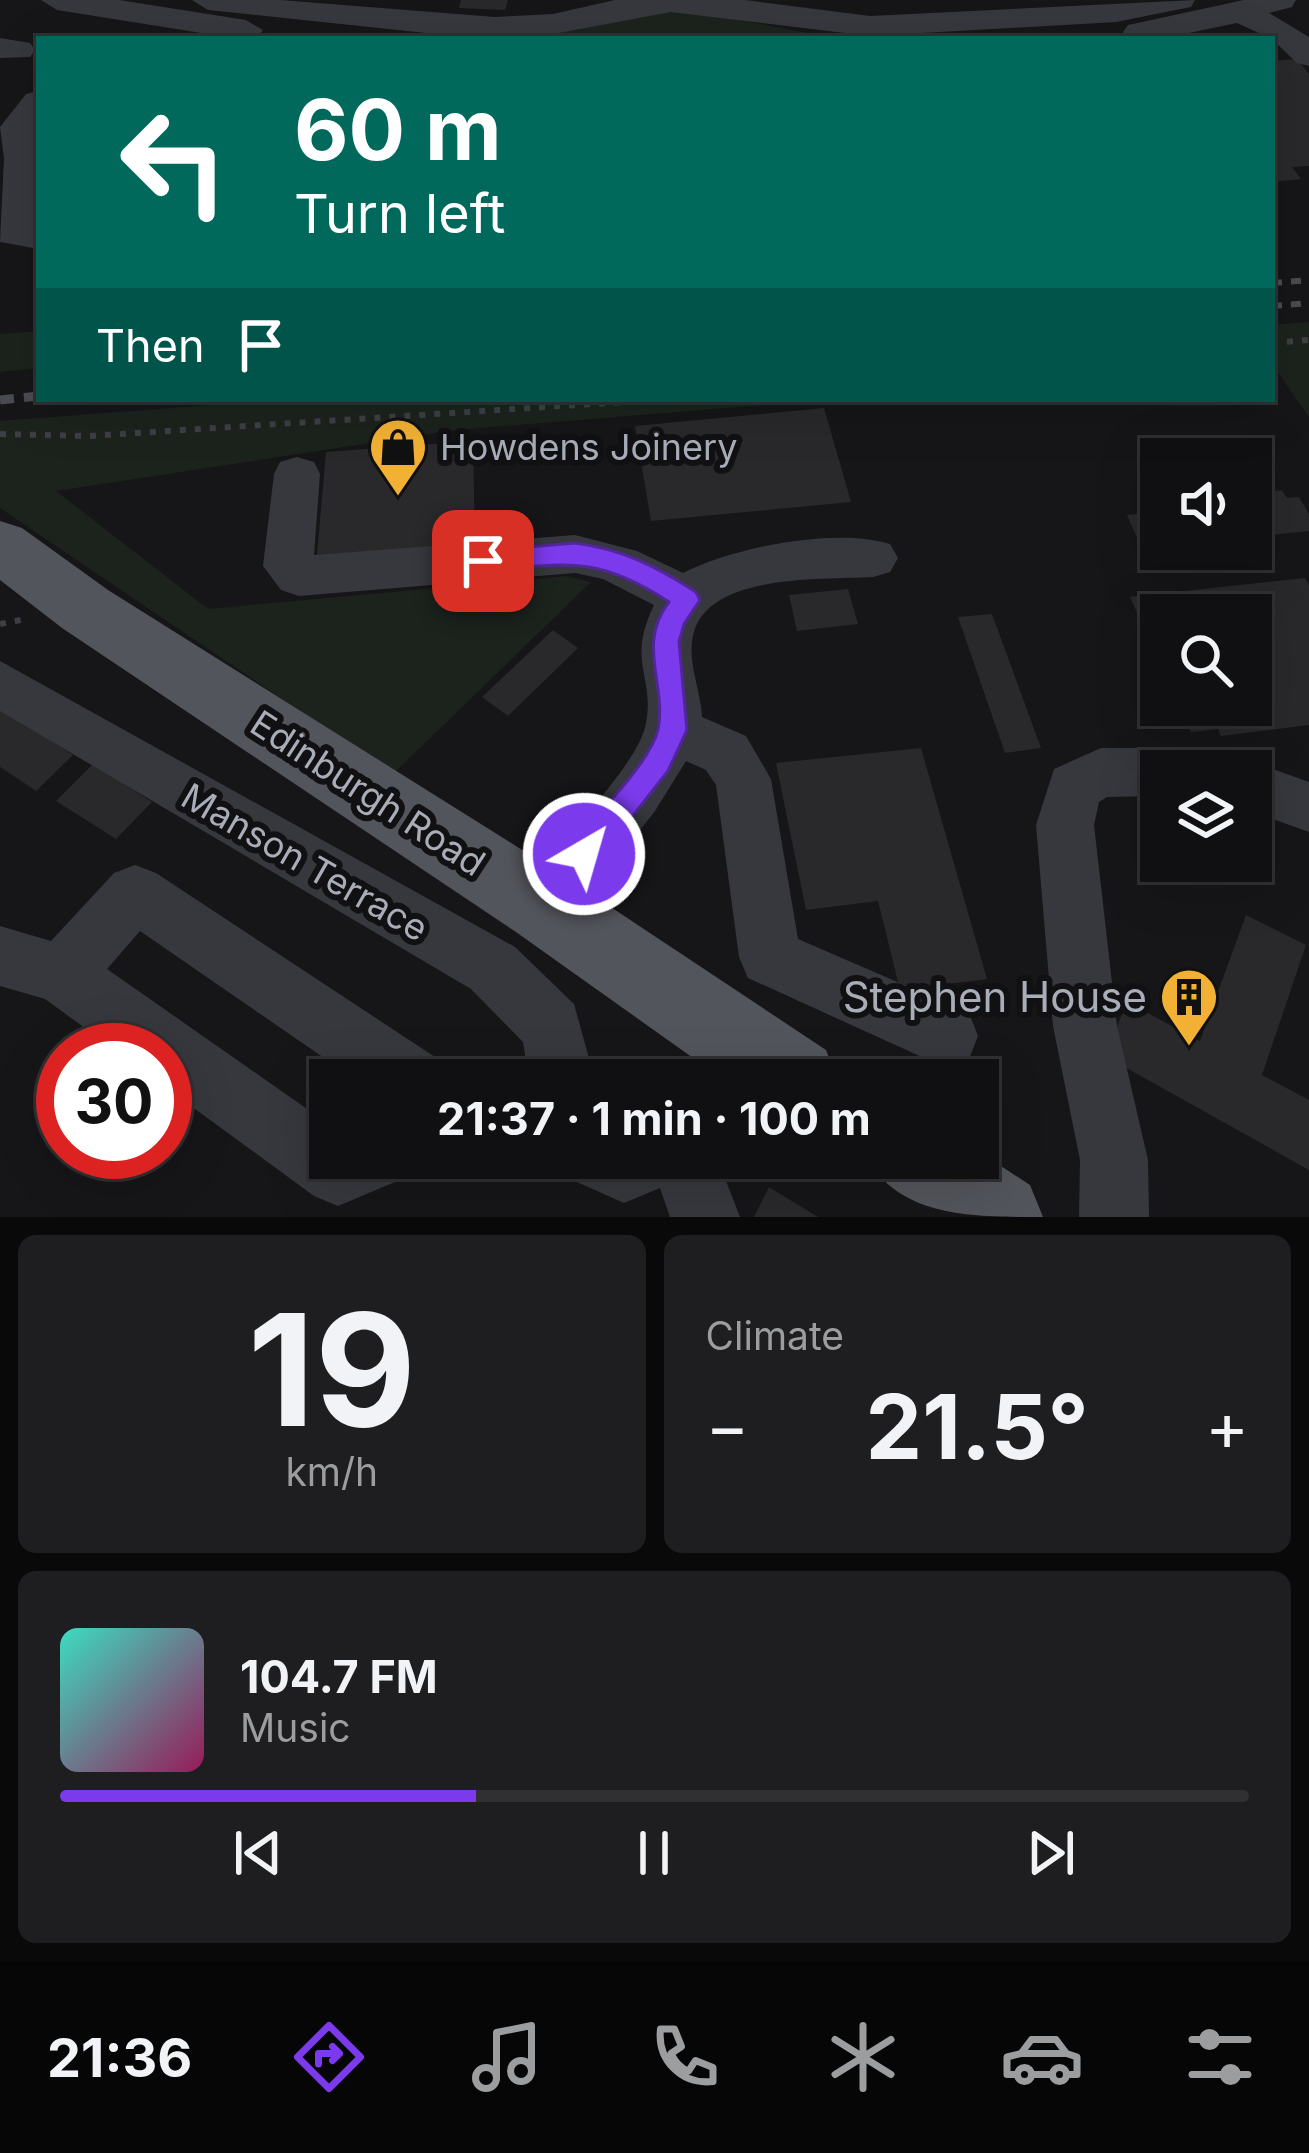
<!DOCTYPE html>
<meta charset="utf-8">
<style>
body{margin:0;font-family:Inter,sans-serif;background:#1e1e20;color:#f1f3f6;height:100vh;display:flex;flex-direction:column;font-size:45px;white-space:nowrap}
*{box-sizing:border-box;margin:0}
p{font-size:39px;color:#9c9d9f}
.icon{flex:none;width:66px;height:66px;fill:none;stroke:currentColor;stroke-width:2;stroke-linecap:round;stroke-linejoin:round}
.map{position:relative;height:1217px;overflow:hidden}
.details{display:flex;flex-direction:column;gap:18px;padding:18px;background:#09090a;flex:1}
.details>*{flex:none}
.hud{position:absolute;left:36px;top:36px;width:1239px;height:366px;border-radius:0px;box-shadow:0 12px 48px #0002,0 0 0 3px #303032;background:#00695c;color:#fff;overflow:hidden}
.fabs{position:absolute;left:1140px;top:438px;display:grid;gap:24px}
.fabs a{display:grid;place-items:center;width:132px;height:132px;border-radius:0px;background:#101012;box-shadow:0 12px 48px #0002,0 0 0 3px #303032;font-size:60px}
.speed{position:absolute;left:36px;top:1023px;display:flex;gap:24px;font-size:60px;font-weight:700;text-align:center}
.speed>*{display:grid;place-content:center;width:156px;height:156px;border-radius:50%;background:#101012;box-shadow:0 12px 48px #0002,0 0 0 3px #303032;line-height:1}
.speed .limit{border:18px solid #d22;background:#fff;color:#111}
.pin{position:absolute;display:grid;place-items:center;width:102px;height:102px;color:#fff;margin:-51px;border-radius:24px;box-shadow:0 6px 18px #0006}
.me{position:absolute;width:132px;margin:-66px;rotate:38deg;stroke-linejoin:round;filter:drop-shadow(0 0 9px #0008)}
.turn{display:flex;align-items:center;gap:42px;height:252px;padding:0 60px;font-size:54px}
.turn .icon{width:156px;height:156px;stroke-width:2.5}
.turn b{display:block;font-size:84px;line-height:102px}
.then{display:flex;align-items:center;height:114px;padding:0 60px;background:#0003;gap:24px;font-size:45px}
.big{font-size:90px;font-weight:700;line-height:1.1}
.details .card{flex:1;display:flex;flex-direction:column;justify-content:center;gap:18px;min-width:0;padding:0 42px;border-radius:18px;background:#1e1e20}
.details .dial{align-items:center;gap:0}
.dial b{font-size:156px;line-height:1}
.song{display:flex;align-items:center;gap:36px}
.cover{width:144px;height:144px;border-radius:18px;background:linear-gradient(135deg,hsl(170 70% 55%),hsl(330 70% 35%))}
.played{height:12px;border-radius:6px;background:linear-gradient(90deg,#7c3aed 35%,#303032 35%)}
.keys{display:flex;justify-content:space-around;direction:ltr}
.heat{display:flex;justify-content:space-between;align-items:center;font-size:66px;direction:ltr}
.details .tiles{flex:1;display:grid;gap:18px;grid-template-columns:1fr 1fr}
.card:last-child{grid-column:span 2}
.trip{position:absolute;left:309px;top:1059px;width:690px;height:120px;border-radius:0px;background:#101012;box-shadow:0 12px 48px #0002,0 0 0 3px #303032;font-weight:700;line-height:120px;text-align:center}
.tabs{display:flex;height:192px;justify-content:space-around;align-items:center;background:#060607;color:#9c9d9f}
.tabs .icon{width:84px;height:84px}
.tabs .active{color:#7c3aed}
.tabs b{font-size:54px;color:#f1f3f6}
.map>svg:first-child{display:block}
.green{fill:#1c231d}
.building{fill:#29292c}
.lines{fill:none;stroke-linecap:round;stroke-linejoin:round}
.path{stroke:#3d3f44;stroke-width:6;stroke-dasharray:6 9;stroke-linecap:butt}
.minor{fill:#37383d;fill-rule:evenodd}
.major{fill:#53555c;fill-rule:evenodd}
.rail-far1{stroke:#4a4c52;stroke-width:6;stroke-dasharray:10 9;stroke-linecap:butt}
.rail{stroke:#4a4c52;stroke-width:9;stroke-dasharray:14 10;stroke-linecap:butt}
.route{fill:#7c3aed;stroke:#51269a;stroke-width:3}
.labels{text-anchor:middle;stroke-width:12;stroke-linejoin:round;paint-order:stroke}
.poi-label{font-size:36px;fill:#a8adb8;stroke:#111113;text-anchor:start}
.street-label{font-size:36px;fill:#a8adb8;stroke:#111113}
.near-poi-label{font-size:42px;fill:#a8adb8;stroke:#111113;text-anchor:end}
</style>
<div class="map">
<svg width="1309" height="1217" viewBox="0 0 1309 1217">
<rect width="100%" height="100%" fill="#161618"/>
<!-- green -->
<path class="green" d="M671 10C730 16 787 31 846 39H528Z
M1309 322V417L1272 364V325Z
M39 331V368L0 372V334Z
M288 399H837L455 430 56 491 208 609 566 576 591 582 393 774 0 508V421Z"/>
<!-- building -->
<path class="building" d="M461 0H508L505 10 459 8Z
M1297 59 1309 74V166L1292 167 1301 179 1272 182V61Z
M824 408 851 502 651 521 635 426Z
M473 441 475 544 317 555 326 452Z
M1282 490 1287 498 1299 497 1309 514V531L1251 537V494Z
M1161 512V547L1142 549 1127 515Z
M1305 578 1309 585V725L1221 736 1218 729 1191 732 1179 705H1251V615H1161V665L1130 597Z
M848 589 858 624 797 631 789 595Z
M992 614 1041 748 1005 753 958 617Z
M553 630 578 648 508 716 482 697Z
M0 707 73 755 36 791 0 767Z
M921 748 987 979 900 990 878 901 806 910 776 763Z
M93 764 152 802 116 839 56 801Z
M1246 915 1306 945 1262 1075 1309 1100V1170L1105 1056 1127 1002 1200 1041Z
M769 1187 818 1217H754Z"/>
<g class="lines">
<!-- path -->
<path class="path" d="M1272 343 1309 340
M0 434 89 436 672 399
M0 624 26 619"/>
<!-- minor -->
<path class="minor" d="M41 0H119L246 20 263 30 258 37 239 39 57 10Z
M192 0H280L495 17 553 14 615 0H745L870 16 1195 0 1191 7 1116 22 870 36 671 12 553 34 454 36 208 10Z
M1244 0H1296L1292 7 1269 13 1309 37V66L1297 63 1272 39 1237 23 1160 39H1128L1123 32 1128 25Z
M0 38 30 43 35 50 30 57 0 58Z
M39 91 35 224 39 249 0 242 4 158 0 127 26 94Z
M297 457 314 462 320 474 314 555 575 535 637 551 683 573C734 547 836 527 890 544L898 558 890 572 873 577C822 580 699 572 692 642 689 667 701 692 702 717L746 736 771 779 798 939 969 1013 978 1036 969 1059 946 1068 748 978 739 957 716 785 706 770 686 761 655 811 564 926 543 934 522 926 513 906 522 886C552 850 639 766 646 723 655 675 626 663 654 605L603 579 575 573 299 596 281 590 263 566 274 474 280 462Z
M0 661 515 947 574 1004 595 1080H529L523 1042 471 989 0 711Z
M1101 748H1161L1181 755 1188 771H1161V796L1107 797 1099 802 1094 825 1117 1026 1148 1160 1149 1217H1079L1080 1160 1053 1026 1036 825 1054 769Z
M1251 761 1309 782V832L1251 811V771H1230Z
M135 865 156 873 435 1057 445 1080H356L140 931 107 969 330 1125V1158H405L395 1182 338 1206 314 1196 165 1087V1050H115L45 999 0 986V926L51 941 114 873Z
M567 1158H717L740 1217H670L660 1188 624 1203 577 1182Z"/>
<!-- major -->
<path class="major" d="M0 521 22 528 108 590 570 880 826 1050 838 1080H724L516 932 62 628 0 580Z
M978 1151 1030 1185 1043 1217C971 1217 900 1217 867 1158H978Z"/>
<!-- rail-far1 -->
<path class="rail-far1" d="M1272 283 1309 280
M1272 306 1309 303"/>
<!-- rail -->
<path class="rail" d="M0 400 39 396"/>
</g>
<!-- route -->
<path class="route" d="M575 543C622 549 656 566 696 592L700 600 684 624 679 642 687 730 668 771 595 864 584 868 572 864 568 854 572 844C595 817 650 763 658 730 667 685 636 644 669 602 596 554 565 564 483 571L469 561 483 551Z"/>
<!-- icons -->
<defs>
<symbol id="shop-pin" viewBox="-11 -11 22 30"><path d="M0 17L-7.5 6A9.5 9.5 0 1 1 7.5 6Z" fill="#f2b134" stroke="#111113"/><path d="M-5-2.5h2.3a2.7 3.5 0 0 1 5.4 0H5L5.5 6h-11ZM-1.5-2.5h3a1.5 2.3 0 0 0-3 0Z" fill="#111"/></symbol>
<symbol id="building-pin" viewBox="-11 -11 22 30"><path d="M0 17L-7.5 6A9.5 9.5 0 1 1 7.5 6Z" fill="#f2b134" stroke="#111113"/><path d="M-4-6H4V6H1V3H-1V6H-4ZM-2.5-4.3h1.7v1.8h-1.7ZM.8-4.3h1.7v1.8H.8ZM-2.5-1h1.7V.8h-1.7ZM.8-1h1.7V.8H.8Z" fill="#111"/></symbol>
</defs>
<g fill-rule="evenodd">
<use href="#shop-pin" x="365" y="414" width="66" height="90"/>
<use href="#building-pin" x="1156" y="964" width="66" height="90"/>
</g>
<g class="labels">
<!-- poi labels -->
<g class="poi-label">
<text x="440" y="460">Howdens Joinery</text>
</g>
<!-- street labels -->
<g class="street-label">
<text transform="translate(368 793) rotate(33)" y="13">Edinburgh Road</text>
<text transform="translate(305 862) rotate(30)" y="13">Manson Terrace</text>
</g>
<!-- near-poi labels -->
<g class="near-poi-label">
<text x="1147" y="1012">Stephen House</text>
</g>
</g>
</svg>
<div class="fabs">
<a><svg class="icon" aria-label="sound" viewBox="0 0 24 24"><path d="M4 9h4l5-4v14l-5-4H4zM17 9q2 3 0 6"/></svg></a>
<a><svg class="icon" aria-label="search" viewBox="0 0 24 24"><circle cx="10" cy="10" r="6"/><path d="M15 15l6 6"/></svg></a>
<a><svg class="icon" aria-label="layers" viewBox="0 0 24 24"><path d="M12 4l9 5-9 5-9-5zM3 14l9 5 9-5"/></svg></a>
</div>
<div class="speed"><div class="limit">30</div></div>
<div class="pin" style="left:483px;top:561px;background:#d93025"><svg class="icon" aria-label="arrive" viewBox="0 0 24 24"><path d="M6 21V4h12l-3 4 3 4H6"/></svg></div>
<svg class="me" style="left:584px;top:854px" viewBox="-20 -20 40 40"><circle r="17" fill="#7c3aed" stroke="#fff" stroke-width="3"/><path d="M0-11L8 9 0 5-8 9z" fill="#fff"/></svg>
<div class="trip">21:37 · 1 min · 100 m</div>
<div class="hud">
<div class="turn"><svg class="icon" aria-label="left" viewBox="0 0 24 24"><path d="M17 20v-9H6M10 6l-5 5 5 5"/></svg><div><b>60 m</b>Turn left</div></div>
<div class="then">Then<svg class="icon" aria-label="arrive" viewBox="0 0 24 24"><path d="M6 21V4h12l-3 4 3 4H6"/></svg></div>
</div>
</div>
<section class="details">
<div class="tiles">
<div class="card dial"><b>19</b><p>km/h</p></div>
<div class="card"><p>Climate</p>
<div class="heat"><a>−</a><b class="big">21.5°</b><a>+</a></div>
</div>
<div class="card">
<div class="song"><i class="cover"></i><div><b>104.7 FM</b><p>Music</p></div></div>
<div class="played"></div>
<div class="keys"><svg class="icon" aria-label="previous" viewBox="0 0 24 24"><path d="M18 5L8 12l10 7zM5 5v14"/></svg><svg class="icon" aria-label="pause" viewBox="0 0 24 24"><path d="M8 5v14M16 5v14"/></svg><svg class="icon" aria-label="next" viewBox="0 0 24 24"><path d="M6 5l10 7-10 7zM19 5v14"/></svg></div>
</div>
</div>
</section>
<nav class="tabs">
<b>21:36</b>
<svg class="icon active" aria-label="directions" viewBox="0 0 24 24"><path d="M12 3l9 9-9 9-9-9zM9 14v-3h6M13 9l2 2-2 2"/></svg>
<svg class="icon" aria-label="music" viewBox="0 0 24 24"><path d="M9 18V5l10-2v13"/><circle cx="6" cy="18" r="3"/><circle cx="16" cy="16" r="3"/></svg>
<svg class="icon" aria-label="phone" viewBox="0 0 24 24"><path d="M5 4h4l2 5-3 2q2 4 5 5l2-3 5 2v4C11 20 4 13 5 4z"/></svg>
<svg class="icon" aria-label="climate" viewBox="0 0 24 24"><path d="M12 3v18M4 7l16 10M4 17L20 7"/></svg>
<svg class="icon" aria-label="car" viewBox="0 0 24 24"><path d="M5 17H2v-5l4-1 3-4h7l3 4 3 1v5h-3M9 17h6M6 11h13"/><circle cx="7" cy="17" r="2"/><circle cx="17" cy="17" r="2"/></svg>
<svg class="icon" aria-label="filters" viewBox="0 0 24 24"><path d="M4 7h16M4 17h16"/><circle cx="9" cy="7" r="2"/><circle cx="15" cy="17" r="2"/></svg>
</nav>
